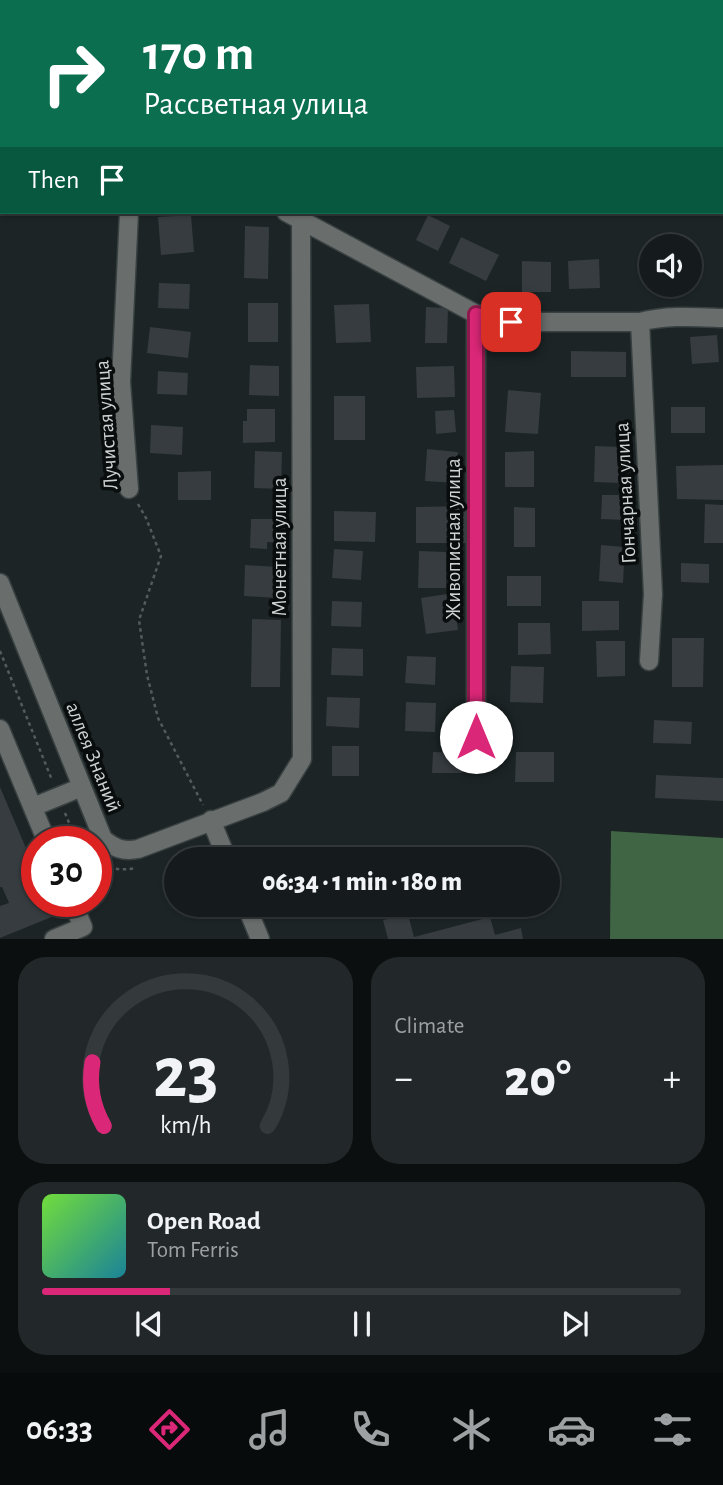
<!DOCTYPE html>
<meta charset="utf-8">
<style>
body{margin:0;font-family:"Alegreya Sans",sans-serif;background:#222829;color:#f1f3f6;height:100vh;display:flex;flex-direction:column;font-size:26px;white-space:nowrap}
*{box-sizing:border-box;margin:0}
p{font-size:23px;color:#9da1a3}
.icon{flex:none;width:38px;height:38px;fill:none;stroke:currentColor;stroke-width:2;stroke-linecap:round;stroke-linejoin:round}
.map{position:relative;height:939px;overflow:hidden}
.drawer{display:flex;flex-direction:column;gap:18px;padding:18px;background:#0c0f0f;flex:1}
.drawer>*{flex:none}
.banner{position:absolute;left:0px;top:0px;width:724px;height:214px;box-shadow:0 2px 5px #0004,0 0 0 2px #34393b;background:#0b6e4f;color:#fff;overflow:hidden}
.buttons{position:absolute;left:639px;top:234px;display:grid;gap:14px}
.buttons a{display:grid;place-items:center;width:63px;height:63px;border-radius:50%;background:#151b1c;box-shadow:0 2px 5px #0004,0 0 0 2px #34393b;font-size:35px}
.speed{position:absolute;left:21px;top:826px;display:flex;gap:14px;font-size:35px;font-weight:700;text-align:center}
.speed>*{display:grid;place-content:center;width:91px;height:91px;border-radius:50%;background:#151b1c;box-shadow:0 2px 5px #0004,0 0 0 2px #34393b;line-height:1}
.speed .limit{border:10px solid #d22;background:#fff;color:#111}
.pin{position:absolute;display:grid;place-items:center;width:60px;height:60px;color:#fff;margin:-30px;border-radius:14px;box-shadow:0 4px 10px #0006}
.me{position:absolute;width:77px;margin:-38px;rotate:0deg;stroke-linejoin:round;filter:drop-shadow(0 0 5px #0008)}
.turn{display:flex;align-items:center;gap:24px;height:147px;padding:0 28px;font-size:32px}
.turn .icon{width:91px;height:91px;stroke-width:2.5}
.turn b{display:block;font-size:49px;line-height:60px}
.then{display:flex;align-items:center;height:66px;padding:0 28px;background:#0003;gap:14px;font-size:26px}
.big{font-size:52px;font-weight:800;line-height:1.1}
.drawer .tile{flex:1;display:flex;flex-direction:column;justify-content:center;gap:10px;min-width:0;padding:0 24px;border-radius:28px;background:#222829}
.drawer .dial{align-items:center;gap:0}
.dial svg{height:182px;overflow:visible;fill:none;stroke:#34393b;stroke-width:7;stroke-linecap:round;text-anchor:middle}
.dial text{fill:#f1f3f6;stroke:none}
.song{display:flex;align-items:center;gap:21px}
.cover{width:84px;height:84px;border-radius:10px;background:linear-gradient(135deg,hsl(100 70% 55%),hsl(190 70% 35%))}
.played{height:7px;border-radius:4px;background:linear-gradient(90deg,#db2777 20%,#34393b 20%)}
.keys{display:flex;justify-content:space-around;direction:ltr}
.heat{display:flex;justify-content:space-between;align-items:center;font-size:38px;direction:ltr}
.drawer .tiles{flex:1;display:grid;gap:18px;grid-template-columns:1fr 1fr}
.tile:last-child{grid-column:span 2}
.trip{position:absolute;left:164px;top:847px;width:396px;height:70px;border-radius:35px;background:#151b1c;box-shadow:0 2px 5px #0004,0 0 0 2px #34393b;font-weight:800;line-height:70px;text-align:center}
.dock{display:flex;height:112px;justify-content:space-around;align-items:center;background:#080b0b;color:#9da1a3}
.dock .icon{width:49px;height:49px}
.dock .active{color:#db2777}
.dock b{font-size:32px;color:#f1f3f6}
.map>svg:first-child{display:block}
.forest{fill:#3f6544}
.building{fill:#363c40}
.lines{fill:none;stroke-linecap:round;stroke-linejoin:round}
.minor-casing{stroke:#384041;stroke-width:21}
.path{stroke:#545b5c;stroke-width:2.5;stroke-dasharray:3.5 3.5;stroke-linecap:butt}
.minor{stroke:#696d6c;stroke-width:18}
.route-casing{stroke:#8e194d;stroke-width:18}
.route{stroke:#db2777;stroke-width:12}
.labels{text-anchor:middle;stroke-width:7;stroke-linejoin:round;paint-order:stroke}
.street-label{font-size:21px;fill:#ced3d4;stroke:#090d0d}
</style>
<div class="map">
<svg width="723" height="939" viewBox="0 0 723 939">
<rect width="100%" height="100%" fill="#1c2425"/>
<!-- forest -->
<path class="forest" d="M611 831 723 838V939H610Z"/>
<!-- building -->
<path class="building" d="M191 215 194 252 161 255 158 217Z
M428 215 450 226 438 251 416 240Z
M245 226 269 227 268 279 244 278Z
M461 237 499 255 486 281 449 263Z
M599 259 600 288 569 289 568 261Z
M522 261 551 262V292H522Z
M159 283 190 284 189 309 158 308Z
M248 303H278V342H248Z
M369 304 371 342 336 343 334 305Z
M426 307 448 308 447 343H425Z
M150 327 191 332 188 358 147 353Z
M717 335 719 362 692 364 690 337Z
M571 351 626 352V377H571Z
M250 365 279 366V396L249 395Z
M454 366 455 397 417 398 416 367Z
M158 371 188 373 187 395 157 394Z
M508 390 541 393 538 434 505 432Z
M334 396H365V440H334Z
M671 407H705V433H671Z
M247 409H275V442L243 443V421H247Z
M454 410 456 432 436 434 435 411Z
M151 425 183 427 182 455 150 453Z
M595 446 622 447 621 483 594 482Z
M427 449 458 452 456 483 425 481Z
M255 451 282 452 281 489 254 488Z
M534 451V487H505V452Z
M723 465V500L677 499 676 466Z
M211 471V500H178V472Z
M602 495H624V520L601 519Z
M705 504 723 505V543H704Z
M469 506 468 543H416V507Z
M514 507 535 508V547H514Z
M334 511 376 512 375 542 334 541Z
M251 519H282L281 543 267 542V549L250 548Z
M601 545 625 547 623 583 599 581Z
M334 549 363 551 361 580 332 578Z
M419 551 446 552V588H418Z
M681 563 709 564V583L681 582Z
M245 565 279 567 277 598 244 596Z
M507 576H541V606H507Z
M453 593 458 630 426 634 421 598Z
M332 601 362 602 361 627 331 626Z
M582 601H619V630L582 631Z
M252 619 281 620 280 687H251Z
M518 623H550L551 654 518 655Z
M672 638H704L703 687H672Z
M596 641H625V676L597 677Z
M332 648 363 649V676L331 675Z
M407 656 436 657 435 685 405 683Z
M511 666 544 667 543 703 510 702Z
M327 697 360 698 359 728 326 726Z
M406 702 436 703 435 732 405 731Z
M654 720 692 722 691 744 653 743Z
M332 746H359V776H332Z
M433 752 463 753 462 773H432Z
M516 752H554V782H515Z
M656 775 723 778V801L655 798Z
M0 787 37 874V901H48L54 916 0 938V906L9 903 2 887H0Z
M408 914 414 937 490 917 495 935 521 928 523 939H388L383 920Z"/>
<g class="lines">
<defs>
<path id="minor" d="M233 0 237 2
M594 0 597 2
M151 2V0
M0 57 2 58
M129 212 121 382 129 489
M286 212 476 314 511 322H640C667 315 695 317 723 318
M476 314V763
M640 322 653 594 649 661
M0 583 103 839C114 848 123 852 138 849L263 802 281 793 302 759 301 220
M0 729 47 842
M33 807 82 787
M211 820 227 859
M246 905 260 939
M54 939 83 927 72 901"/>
</defs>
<!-- minor casing -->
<use href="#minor" class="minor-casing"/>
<!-- path -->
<path class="path" d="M138 504 146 518 161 556 139 620 147 675 158 718 203 805
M0 651 52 780
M65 813 77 842
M96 862C110 869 121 871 136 868"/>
<!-- minor -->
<use href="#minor" class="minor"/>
</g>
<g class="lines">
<defs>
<path id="route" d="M476 737V314L511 322"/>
</defs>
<!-- route casing -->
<use href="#route" class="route-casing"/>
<!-- route -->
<use href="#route" class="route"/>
</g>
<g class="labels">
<!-- street labels -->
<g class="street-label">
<text transform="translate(106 425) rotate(-94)" y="7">Лучистая улица</text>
<text transform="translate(625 493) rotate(-93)" y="7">Гончарная улица</text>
<text transform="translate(453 539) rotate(-90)" y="7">Живописная улица</text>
<text transform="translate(279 547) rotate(-90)" y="7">Монетная улица</text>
<text transform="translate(94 757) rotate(68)" y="7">аллея Знаний</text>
</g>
</g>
</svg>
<div class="buttons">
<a><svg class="icon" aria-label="sound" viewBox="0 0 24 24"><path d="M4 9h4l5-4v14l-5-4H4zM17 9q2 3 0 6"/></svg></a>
</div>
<div class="speed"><div class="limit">30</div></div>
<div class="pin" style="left:511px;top:322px;background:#d93025"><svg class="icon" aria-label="arrive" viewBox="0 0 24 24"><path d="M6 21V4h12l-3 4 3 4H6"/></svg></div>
<svg class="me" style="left:476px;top:737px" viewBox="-20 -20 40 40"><circle r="19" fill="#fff"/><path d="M0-13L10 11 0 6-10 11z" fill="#db2777"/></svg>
<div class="trip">06:34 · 1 min · 180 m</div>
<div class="banner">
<div class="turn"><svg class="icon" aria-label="right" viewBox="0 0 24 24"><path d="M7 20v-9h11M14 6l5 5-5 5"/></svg><div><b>170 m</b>Рассветная улица</div></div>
<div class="then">Then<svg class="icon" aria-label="arrive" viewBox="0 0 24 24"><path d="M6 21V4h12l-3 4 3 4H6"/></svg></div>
</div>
</div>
<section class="drawer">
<div class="tiles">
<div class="tile dial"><svg viewBox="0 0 100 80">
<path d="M14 69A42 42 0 1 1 86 69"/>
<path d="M14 69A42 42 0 0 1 9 41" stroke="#db2777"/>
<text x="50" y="56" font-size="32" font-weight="700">23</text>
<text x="50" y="72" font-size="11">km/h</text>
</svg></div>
<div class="tile"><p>Climate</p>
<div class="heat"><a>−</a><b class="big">20°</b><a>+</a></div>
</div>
<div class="tile">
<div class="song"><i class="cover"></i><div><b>Open Road</b><p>Tom Ferris</p></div></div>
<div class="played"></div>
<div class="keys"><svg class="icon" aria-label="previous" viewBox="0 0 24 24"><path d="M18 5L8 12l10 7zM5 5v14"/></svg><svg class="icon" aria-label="pause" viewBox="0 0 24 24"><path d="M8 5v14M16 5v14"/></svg><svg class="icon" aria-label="next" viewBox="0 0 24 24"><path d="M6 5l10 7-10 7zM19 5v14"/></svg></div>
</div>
</div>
</section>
<nav class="dock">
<b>06:33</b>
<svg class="icon active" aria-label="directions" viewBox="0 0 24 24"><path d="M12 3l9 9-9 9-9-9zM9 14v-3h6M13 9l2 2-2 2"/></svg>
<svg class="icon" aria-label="music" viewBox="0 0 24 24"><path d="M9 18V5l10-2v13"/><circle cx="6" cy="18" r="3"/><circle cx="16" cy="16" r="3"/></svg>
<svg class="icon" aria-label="phone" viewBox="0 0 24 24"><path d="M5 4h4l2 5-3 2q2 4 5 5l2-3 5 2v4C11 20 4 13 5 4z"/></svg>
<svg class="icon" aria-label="climate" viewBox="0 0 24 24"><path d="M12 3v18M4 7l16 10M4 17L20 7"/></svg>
<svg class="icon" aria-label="car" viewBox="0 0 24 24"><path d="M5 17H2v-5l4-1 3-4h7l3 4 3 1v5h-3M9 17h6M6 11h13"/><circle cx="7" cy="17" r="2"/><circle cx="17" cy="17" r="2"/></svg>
<svg class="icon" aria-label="filters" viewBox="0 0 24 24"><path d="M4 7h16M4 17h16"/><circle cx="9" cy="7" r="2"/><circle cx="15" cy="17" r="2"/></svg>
</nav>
